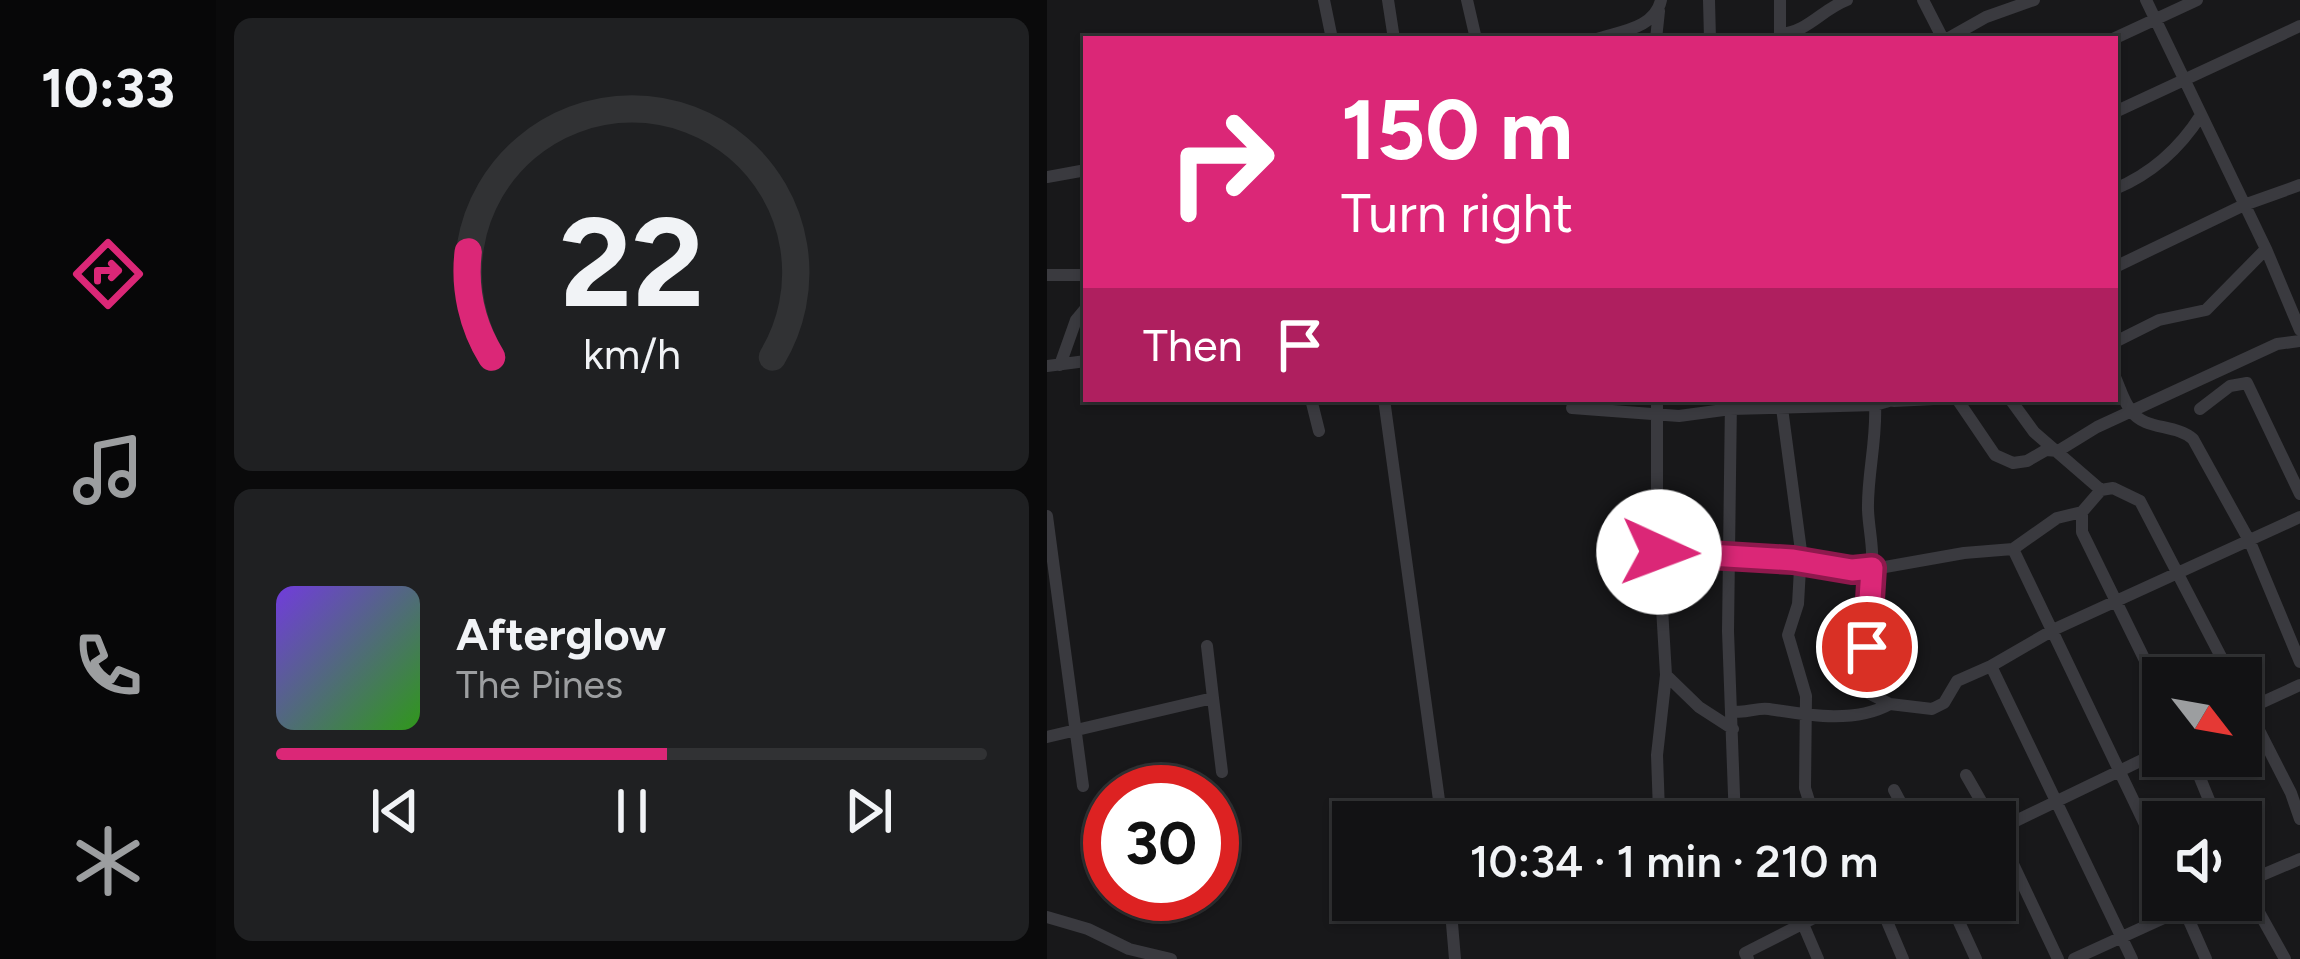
<!DOCTYPE html>
<meta charset="utf-8">
<style>
body{margin:0;font-family:Figtree,sans-serif;background:#1f2022;color:#f1f3f6;height:100vh;display:flex;flex-direction:column;font-size:45px;white-space:nowrap}
*{box-sizing:border-box;margin:0}
p{font-size:39px;color:#9c9ea0}
.icon{flex:none;width:66px;height:66px;fill:none;stroke:currentColor;stroke-width:2;stroke-linecap:round;stroke-linejoin:round}
.map{position:relative;flex:1;overflow:hidden}
.panel{display:flex;flex-direction:column;gap:18px;padding:18px;background:#0a0a0b;width:831px}
.panel>*{flex:none}
.banner{position:absolute;left:36px;top:36px;width:1035px;height:366px;border-radius:0px;box-shadow:0 3px 9px #0004,0 0 0 3px #313234;background:#db2777;color:#fff;overflow:hidden}
.needle{width:78px;rotate:121deg}
.tools{position:absolute;left:1095px;top:657px;display:grid;gap:24px}
.tools a{display:grid;place-items:center;width:120px;height:120px;border-radius:0px;background:#121214;box-shadow:0 3px 9px #0004,0 0 0 3px #313234;font-size:60px}
.speed{position:absolute;left:36px;top:765px;display:flex;gap:24px;font-size:60px;font-weight:700;text-align:center}
.speed>*{display:grid;place-content:center;width:156px;height:156px;border-radius:50%;background:#121214;box-shadow:0 3px 9px #0004,0 0 0 3px #313234;line-height:1}
.speed .limit{border:18px solid #d22;background:#fff;color:#111}
.pin{position:absolute;display:grid;place-items:center;width:102px;height:102px;color:#fff;margin:-51px;border:6px solid #fff;border-radius:50%;box-shadow:0 3px 12px #0007}
.me{position:absolute;width:132px;margin:-66px;rotate:92deg;stroke-linejoin:round;filter:drop-shadow(0 0 9px #0008)}
.turn{display:flex;align-items:center;gap:42px;height:252px;padding:0 60px;font-size:54px}
.turn .icon{width:156px;height:156px;stroke-width:2.5}
.turn b{display:block;font-size:84px;line-height:102px}
.then{display:flex;align-items:center;height:114px;padding:0 60px;background:#0003;gap:24px;font-size:45px}
.panel .widget{flex:1;display:flex;flex-direction:column;justify-content:center;gap:18px;min-width:0;padding:0 42px;border-radius:18px;background:#1f2022}
.panel .dial{align-items:center;gap:0}
.dial svg{height:312px;overflow:visible;fill:none;stroke:#313234;stroke-width:7;stroke-linecap:round;text-anchor:middle}
.dial text{fill:#f1f3f6;stroke:none}
.song{display:flex;align-items:center;gap:36px}
.cover{width:144px;height:144px;border-radius:18px;background:linear-gradient(135deg,hsl(260 70% 55%),hsl(110 70% 35%))}
.played{height:12px;border-radius:6px;background:linear-gradient(90deg,#db2777 55%,#313234 55%)}
.keys{display:flex;justify-content:space-around;direction:ltr}
.trip{position:absolute;left:285px;top:801px;width:684px;height:120px;border-radius:0px;background:#121214;box-shadow:0 3px 9px #0004,0 0 0 3px #313234;font-weight:600;line-height:120px;text-align:center}
main{display:flex;flex:1;min-height:0}
.tabs{display:flex;flex-direction:column;width:216px;justify-content:space-around;align-items:center;background:#070708;color:#9c9ea0}
.tabs .icon{width:84px;height:84px}
.tabs .selected{color:#db2777}
.tabs b{font-size:54px;color:#f1f3f6}
.map>svg:first-child{display:block}
.lines{fill:none;stroke-linecap:round;stroke-linejoin:round}
.minor{stroke:#3a3a3f;stroke-width:12}
.route-casing{stroke:#8e194d;stroke-width:30}
.route{stroke:#db2777;stroke-width:21}
</style>
<main>
<nav class="tabs">
<b>10:33</b>
<svg class="icon selected" aria-label="directions" viewBox="0 0 24 24"><path d="M12 3l9 9-9 9-9-9zM9 14v-3h6M13 9l2 2-2 2"/></svg>
<svg class="icon" aria-label="music" viewBox="0 0 24 24"><path d="M9 18V5l10-2v13"/><circle cx="6" cy="18" r="3"/><circle cx="16" cy="16" r="3"/></svg>
<svg class="icon" aria-label="phone" viewBox="0 0 24 24"><path d="M5 4h4l2 5-3 2q2 4 5 5l2-3 5 2v4C11 20 4 13 5 4z"/></svg>
<svg class="icon" aria-label="climate" viewBox="0 0 24 24"><path d="M12 3v18M4 7l16 10M4 17L20 7"/></svg>
</nav>
<section class="panel">
<div class="widget dial"><svg viewBox="0 0 100 80">
<path d="M14 69A42 42 0 1 1 86 69"/>
<path d="M14 69A42 42 0 0 1 8 42" stroke="#db2777"/>
<text x="50" y="56" font-size="32" font-weight="700">22</text>
<text x="50" y="72" font-size="11">km/h</text>
</svg></div>
<div class="widget">
<div class="song"><i class="cover"></i><div><b>Afterglow</b><p>The Pines</p></div></div>
<div class="played"></div>
<div class="keys"><svg class="icon" aria-label="previous" viewBox="0 0 24 24"><path d="M18 5L8 12l10 7zM5 5v14"/></svg><svg class="icon" aria-label="pause" viewBox="0 0 24 24"><path d="M8 5v14M16 5v14"/></svg><svg class="icon" aria-label="next" viewBox="0 0 24 24"><path d="M6 5l10 7-10 7zM19 5v14"/></svg></div>
</div>
</section>
<div class="map">
<svg width="1253" height="959" viewBox="0 0 1253 959">
<rect width="100%" height="100%" fill="#18181a"/>
<g class="lines">
<!-- minor -->
<path class="minor" d="M277 0 285 39
M341 0 347 39
M420 0 429 39
M662 0 663 39
M876 0 896 39
M1099 0 1219 249 1253 330
M733 34C761 32 774 10 800 0
M550 39C574 31 608 28 614 0
M609 39 612 11
M733 39V0
M900 39 939 17 987 0
M1066 39 1150 0
M1068 112 1253 26
M0 177 39 170
M1068 189C1104 174 1133 148 1154 115
M1068 267 1197 205 1253 185
M0 275H39
M1068 342 1112 320 1159 310 1219 249
M13 365 29 320 39 308
M0 366 39 361
M1068 377C1073 388 1077 403 1085 412 1098 430 1129 424 1146 439L1203 542 1253 662
M264 399 272 431
M337 399 395 822
M610 399V524L619 675 610 755 612 812
M684 399 681 631 688 822
M910 399 948 455 966 463 980 461 999 450 1011 451 1050 427 1230 344 1253 341
M963 399 987 432 1054 490 1066 488 1093 501 1185 678
M847 401 887 399
M828 405C830 440 820 476 821 510 822 534 829 554 822 577L823 663 818 678 821 693 843 704 885 709 897 703 910 681 944 666 1008 629 1253 517
M525 408 632 416 684 409 828 405 849 399
M735 408 754 551 751 604 741 635 759 696 758 788 767 817
M1153 409 1183 386 1200 383 1253 494
M1054 490 1035 512V532L1116 697
M0 516 36 786
M966 549 1116 862
M612 552 746 559 805 570 838 567 917 553 966 549 1010 518 1035 512
M160 646 166 698
M944 666 1085 959
M619 675 652 707 686 729
M1194 695 1244 793 1253 819
M685 711C700 714 709 707 722 709 760 715 807 724 843 704
M1194 712 1253 685
M0 737 166 698 175 772
M1144 756 1171 822
M919 775 946 822
M847 790 864 822
M948 826 1011 959
M948 831 1116 750
M1194 880 1238 959
M1194 884 1253 859
M403 900 408 959
M747 900 752 903 756 924 771 959
M831 900 856 959
M902 900 929 959
M1133 900 1159 959
M0 917 41 929 82 949 124 959
M701 959 698 953 802 900
M1027 959 1156 900"/>
</g>
<g class="lines">
<defs>
<path id="route" d="M612 552 746 560 805 570 825 568 820 647"/>
</defs>
<!-- route casing -->
<use href="#route" class="route-casing"/>
<!-- route -->
<use href="#route" class="route"/>
</g>
</svg>
<div class="tools">
<a><svg class="needle" viewBox="-14 -14 28 28"><path d="M0-13l5 13h-10z" fill="#e53935"/><path d="M0 13l5-13h-10z" fill="#9c9ea0"/></svg></a>
<a><svg class="icon" aria-label="sound" viewBox="0 0 24 24"><path d="M4 9h4l5-4v14l-5-4H4zM17 9q2 3 0 6"/></svg></a>
</div>
<div class="speed"><div class="limit">30</div></div>
<div class="pin" style="left:820px;top:647px;background:#d93025"><svg class="icon" aria-label="arrive" viewBox="0 0 24 24"><path d="M6 21V4h12l-3 4 3 4H6"/></svg></div>
<svg class="me" style="left:612px;top:552px" viewBox="-20 -20 40 40"><circle r="19" fill="#fff"/><path d="M0-13L10 11 0 6-10 11z" fill="#db2777"/></svg>
<div class="trip">10:34 · 1 min · 210 m</div>
<div class="banner">
<div class="turn"><svg class="icon" aria-label="right" viewBox="0 0 24 24"><path d="M7 20v-9h11M14 6l5 5-5 5"/></svg><div><b>150 m</b>Turn right</div></div>
<div class="then">Then<svg class="icon" aria-label="arrive" viewBox="0 0 24 24"><path d="M6 21V4h12l-3 4 3 4H6"/></svg></div>
</div>
</div>
</main>
